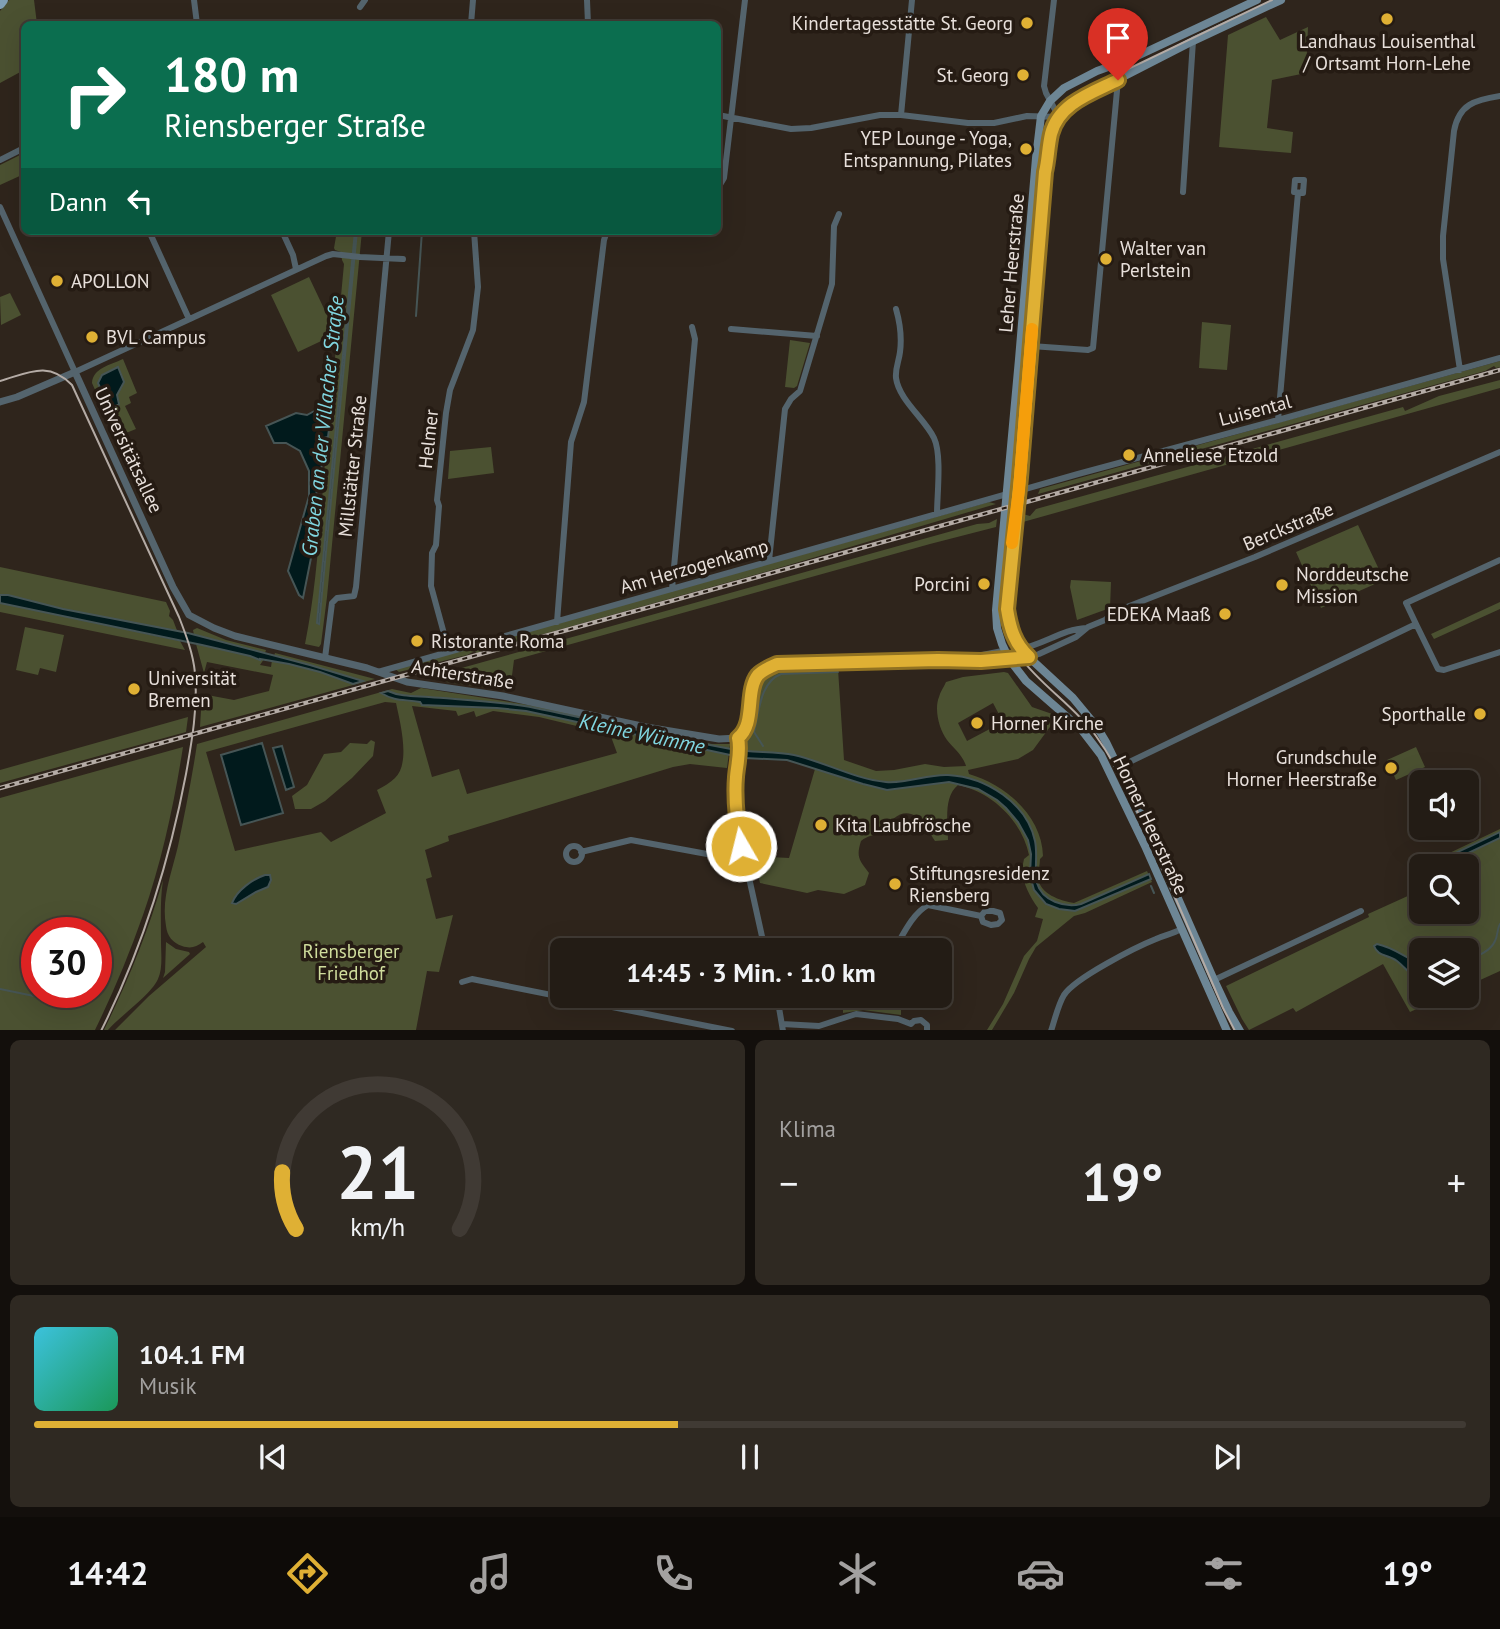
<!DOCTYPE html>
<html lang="de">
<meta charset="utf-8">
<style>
body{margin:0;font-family:"PT Sans",sans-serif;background:#2f2922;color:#f1f3f6;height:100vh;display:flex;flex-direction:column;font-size:26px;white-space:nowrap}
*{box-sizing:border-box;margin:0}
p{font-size:23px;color:#a3a1a0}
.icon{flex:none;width:38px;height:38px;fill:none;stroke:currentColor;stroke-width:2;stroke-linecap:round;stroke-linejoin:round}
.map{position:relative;height:1030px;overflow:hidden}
.panel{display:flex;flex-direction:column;gap:10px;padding:10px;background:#130f0c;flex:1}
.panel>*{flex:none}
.hud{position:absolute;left:21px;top:21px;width:700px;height:214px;border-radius:10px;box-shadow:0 7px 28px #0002,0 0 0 2px #403a34;background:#0b6e4f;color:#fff;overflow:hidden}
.controls{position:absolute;left:1409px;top:770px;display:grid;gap:14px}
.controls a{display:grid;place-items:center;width:70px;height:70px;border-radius:10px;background:#231c15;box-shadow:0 7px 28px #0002,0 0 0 2px #403a34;font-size:35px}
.speed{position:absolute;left:21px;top:917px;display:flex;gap:14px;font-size:35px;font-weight:700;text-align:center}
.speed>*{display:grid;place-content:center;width:91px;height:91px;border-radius:50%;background:#231c15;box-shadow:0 7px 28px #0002,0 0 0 2px #403a34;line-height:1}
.speed .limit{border:10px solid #d22;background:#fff;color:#111}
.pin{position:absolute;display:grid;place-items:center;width:60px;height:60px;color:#fff;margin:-72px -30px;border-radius:50% 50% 50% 0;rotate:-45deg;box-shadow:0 0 7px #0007}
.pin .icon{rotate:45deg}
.me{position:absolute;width:77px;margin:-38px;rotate:352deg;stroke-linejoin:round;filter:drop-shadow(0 0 5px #0008)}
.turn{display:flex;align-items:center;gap:24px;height:147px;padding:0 28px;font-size:32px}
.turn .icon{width:91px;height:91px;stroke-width:2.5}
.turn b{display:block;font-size:49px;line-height:60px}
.then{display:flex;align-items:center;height:66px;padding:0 28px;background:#0003;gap:14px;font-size:26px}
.big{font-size:52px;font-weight:700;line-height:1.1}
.panel .tile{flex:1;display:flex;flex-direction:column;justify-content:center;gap:10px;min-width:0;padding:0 24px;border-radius:10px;background:#2f2922}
.panel .dial{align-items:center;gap:0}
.dial svg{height:182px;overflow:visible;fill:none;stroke:#403a34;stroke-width:7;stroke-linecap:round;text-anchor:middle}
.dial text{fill:#f1f3f6;stroke:none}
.song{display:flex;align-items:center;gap:21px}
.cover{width:84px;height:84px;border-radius:10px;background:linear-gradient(135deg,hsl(190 70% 55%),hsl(150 70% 35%))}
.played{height:7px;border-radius:4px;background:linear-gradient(90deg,#dfb034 45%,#403a34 45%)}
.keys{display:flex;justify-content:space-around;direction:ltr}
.heat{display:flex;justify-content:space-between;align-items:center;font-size:38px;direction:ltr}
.panel .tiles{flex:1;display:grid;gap:10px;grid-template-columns:1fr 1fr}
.tile:last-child{grid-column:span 2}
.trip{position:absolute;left:550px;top:938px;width:402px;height:70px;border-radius:10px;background:#231c15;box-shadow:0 7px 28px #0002,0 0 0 2px #403a34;font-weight:700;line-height:70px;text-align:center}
.tabs{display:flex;height:112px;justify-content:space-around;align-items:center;background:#0e0b08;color:#a3a1a0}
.tabs .icon{width:49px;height:49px}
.tabs .selected{color:#dfb034}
.tabs b{font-size:32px;color:#f1f3f6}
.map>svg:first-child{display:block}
.green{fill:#4b5131;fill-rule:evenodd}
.water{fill:#011a1c;stroke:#465555;stroke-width:2}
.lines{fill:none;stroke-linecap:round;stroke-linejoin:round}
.stream{stroke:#465555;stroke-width:2}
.minor{stroke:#54646d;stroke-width:6}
.tertiary{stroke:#54646d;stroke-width:7}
.secondary{stroke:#6d8695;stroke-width:8}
.primary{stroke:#80a0b4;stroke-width:10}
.tram{stroke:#b4aba5;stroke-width:2}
.rail-casing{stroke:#b4aba5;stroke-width:4.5}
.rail{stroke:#251b13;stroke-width:2;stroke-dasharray:5;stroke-linecap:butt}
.route-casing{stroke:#917222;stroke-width:18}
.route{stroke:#dfb034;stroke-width:12}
.slow{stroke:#f59e0b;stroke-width:12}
.poi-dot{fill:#dfb034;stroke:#251b13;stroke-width:2.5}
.labels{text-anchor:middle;stroke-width:7;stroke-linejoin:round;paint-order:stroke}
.poi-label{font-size:19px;fill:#e8e0db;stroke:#251b13;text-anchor:start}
.street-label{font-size:19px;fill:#e8e0db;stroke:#251b13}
.park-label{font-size:19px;fill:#cfdc9c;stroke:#251b13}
.water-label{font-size:21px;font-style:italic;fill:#80d6e0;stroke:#251b13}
</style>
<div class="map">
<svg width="1500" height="1031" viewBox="0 0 1500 1031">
<rect width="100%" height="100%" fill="#2f251c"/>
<!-- green -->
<path class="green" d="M9 0H34L37 24H24V70L0 83V11Z
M1266 17 1280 40 1308 27 1306 73 1272 80 1267 128 1293 132 1291 153 1219 147 1228 35Z
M24 153V174L0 185V165Z
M337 231H362L327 597 321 644 319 647 305 644C317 585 320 523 325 462 331 396 338 330 344 264L342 260 341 252 335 250 334 248Z
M309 277 336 334 298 352 271 295Z
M10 293 21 315 1 325 0 297Z
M1202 322 1231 325 1227 370 1199 368Z
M790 340 810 343 797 386 794 388 785 387Z
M123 359 137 393 129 397 131 403 125 406 136 429 116 437 92 383C93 368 110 365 123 359Z
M1500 361V367L1496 368 1494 366 1485 371 1038 494 1040 489Z
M1500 380V388L1023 522V514L1030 516 1036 509 1403 407 1405 411 1439 396Z
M491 447 494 473 448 479 450 451Z
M989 502 996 504 765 572 476 653 475 651 467 655 399 672 395 669Z
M997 519 996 527 930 544 514 660 510 691 446 682 440 674 977 524 989 523Z
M1358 525 1384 580 1321 608 1296 552Z
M0 567 166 602 170 611 169 616 173 620 178 633 63 609 8 595H0Z
M1071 580 1111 582 1110 608 1077 620 1070 587Z
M1500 602V609L1434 639 1431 634Z
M0 603 180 641 185 650 0 612Z
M25 627 64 635 56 672 40 668 38 675 16 670Z
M197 628 226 640 266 650 265 653 194 635 193 630Z
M196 644 250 656 259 660 264 659 260 665 271 667 272 660 320 672 353 684 362 681 310 665 274 656 275 653 375 679 200 727 202 694 234 700 269 691 273 675 207 662 204 673Z
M782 669H838L844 760 876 771 894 770 925 764 944 767 966 766C963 755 953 748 947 740 939 729 934 709 939 697 940 692 944 687 946 682L963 677 1004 672 1008 673 1032 707 1058 716 1033 750 1018 759 968 770 969 774C1006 785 1042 816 1043 856L1040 859C1040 865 1038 871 1038 877 1039 894 1061 901 1074 903L1147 871 1152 882 1085 913 1074 916 1036 947 1029 959 1014 993 992 1030H987L1003 1004 1024 956 1037 941 1043 919 1035 917 1038 908C1028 894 1019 877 1024 859L1029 855C1022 821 992 792 958 785 943 797 948 823 948 840L935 841C926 826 913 802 893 819 889 823 886 829 881 832 874 836 868 835 861 841 856 857 859 860 869 873L865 885 844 894 818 890 807 893 760 883 753 856 789 858 815 769 787 760 744 758 743 746 749 731 761 684 768 676 775 671ZM993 703 1003 722 967 741 958 723Z
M421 688 548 708 613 724 712 744H730L727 768 690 764 673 767 448 836 449 841 425 850 432 877 426 879 436 919 453 915 439 972 427 971 416 1030 114 1031 149 996 206 947 203 942C196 947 191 949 182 946 173 943 167 936 166 926 161 898 172 872 178 846 185 812 192 778 197 744L392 689 411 693ZM385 702 396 703C400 722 411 763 395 778 390 783 383 787 377 790L386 813 331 842 321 832 235 851 206 752ZM412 706 456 711 458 716 474 711 476 717 493 711 539 717 610 734 617 753 467 794 459 769 432 777Z
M188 717 186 732 0 783V770Z
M371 740 375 742 373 756 352 778 325 801 311 809H295L292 796 307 785 324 754 341 752 350 743 367 744Z
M183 747C174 804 162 861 143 915 129 955 113 993 95 1030H0V798ZM37 933H96V992H37Z
M1416 747 1425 767 1396 780 1387 760Z
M1500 829V971L1467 986 1466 950H1421V996H1445L1410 1012 1383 964 1296 1012 1293 1008 1249 1030 1242 1019 1226 986 1369 917 1368 914 1421 890V912H1466V866H1422Z
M163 880C160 900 161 920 161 941 161 953 163 968 158 979 151 995 120 1016 108 1030H104C128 981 148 932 163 880Z
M166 942 176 949 189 952 190 954 163 978 165 972Z
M843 996H848L850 1001 861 1004 889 1005 893 999 892 996H901V1015L863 1010 843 1013Z"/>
<!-- water -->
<path class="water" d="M355 231H357L319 624 317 623Z
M118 367 124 382 117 395 119 404 110 410 98 383 102 375Z
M316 410 325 414V420L330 421 328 437 323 438 322 464 312 516 316 533 303 598 299 595 288 571 309 496V471L300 451 286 443H274L266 426 296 413 307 415Z
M0 595H8L63 609 188 633 310 665 363 681 353 684 320 672 289 664 260 659V660L250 656 202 645 0 603Z
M388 691C401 697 415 696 429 697 465 700 500 701 535 708 600 721 665 737 731 749 752 753 774 751 794 755 825 762 854 779 886 782 907 784 927 774 948 775 986 777 1027 803 1035 841 1038 855 1034 870 1037 883 1042 901 1065 908 1081 904L1149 874 1151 879 1075 911 1059 909 1046 904 1034 890 1030 875 1031 854 1028 840 1018 822 1006 808 997 800 978 789 949 782 887 790 863 784 787 760 744 758 526 711 497 708 422 705 420 702C404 699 396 702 381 693Z
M262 743 283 813 241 825 221 755Z
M282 746 294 787 286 790 273 748Z
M1500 832V838L1441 866H1428Z
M265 875H270L271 880 268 887 256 892 236 904 232 903C237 890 253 879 265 875Z
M1377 944C1393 947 1406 958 1421 964V976C1408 975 1406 968 1397 961 1388 954 1378 957 1374 946Z
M848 996H892L893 999 890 1005 861 1004 850 1001Z"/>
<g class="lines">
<!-- stream -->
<path class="stream" d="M416 316 422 231
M763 746 754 732C759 712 760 682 781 674L838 672
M1151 886 1154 893
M1466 960C1477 956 1490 952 1495 941 1498 935 1497 929 1500 924
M0 989 58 1001"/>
<!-- minor -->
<path class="minor" d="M194 0 197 24
M587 0 588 24
M360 7 365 0
M471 24 473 0
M718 115 791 129 811 128 880 115H901L968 123H994L1027 116 1059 117 1046 93 1044 86 1054 0
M901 115 912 0
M0 160 24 148
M1295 180H1304L1303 193 1294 192Z
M718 188 724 178 745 0
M1183 192 1193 41
M0 207 75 372 326 256 333 254 360 257 403 259
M149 231 189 319
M282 231 293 255 296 269
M896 309C900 323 902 337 900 352 899 361 895 368 896 378 899 400 925 419 934 438 942 455 937 495 937 514
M731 329 817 336
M1031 346 1088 350 1093 348 1118 80
M1460 370 1443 259V236L1454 131C1459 104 1475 100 1500 96
M1278 420 1298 193
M769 561 785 409 791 399 800 391 832 284 834 226 839 214
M672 589 695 339 692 327
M557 622 571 442 584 402 604 240 607 231
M1416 624 1438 669 1444 670 1500 652
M1020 649C1043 645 1063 629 1086 628
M449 652 431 586 432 553 436 545 439 506 437 500 446 413 450 390 473 330 478 287 474 231
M1029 657 1039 654 1076 637 1088 627 1105 620 1114 612 1255 557 1500 452
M325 658 332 603 337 598 354 596 356 587 389 231
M378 672 1078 474 1278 420 1500 358
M738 738C741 751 737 763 736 777 735 794 736 811 738 828L765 950
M1119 767 1416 624 1406 603 1500 560
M566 854a8 8 0 1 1 16 0a8 8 0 1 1-16 0Z
M581 852 631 840 745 861
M764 944 776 941 835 950
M894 950C903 935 912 914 928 905L981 916 985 911H993L1000 913 1002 920 998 924 991 925 983 922 981 916
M1214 980 1361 911
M462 982 472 979 732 1031
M777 996 783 1031
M782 1024 819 1026 856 1014 898 1019 911 1024 914 1021 921 1020 927 1025V1031
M1051 1031C1055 1019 1058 1005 1064 995 1075 978 1136 947 1156 939 1165 935 1173 934 1181 929"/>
<!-- tertiary -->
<path class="tertiary" d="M0 402 17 397 75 372 173 587 189 615 214 628 235 636 367 668 407 682 503 696 646 727 719 739 738 738 744 734 747 726 754 684 757 676 767 668 777 664 938 661H981L1009 659
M970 658 1005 651"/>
<!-- secondary -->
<path class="secondary" d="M1227 1031 1145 846 1101 755 1081 729 1026 681 1009 659 1002 644 997 628 996 610 1019 359 1036 158 1041 116 1050 101 1064 88 1097 71 1133 58 1257 0
M1240 1031 1229 1012 1214 980 1140 812 1106 742 1097 727 1073 698 1020 649 1017 643 1009 624 1007 609 1009 580 1019 490 1045 172C1052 143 1047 119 1076 101L1193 41 1281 0"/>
<!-- primary -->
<path class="primary" d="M0 4 3 0"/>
<!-- tram -->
<path class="tram" d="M0 381C28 373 48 360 72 385L179 617C186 635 193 653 195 673 198 706 192 741 186 774 169 863 142 949 101 1031
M1235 1031 1223 1008C1199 952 1175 896 1150 841 1135 805 1119 768 1096 736 1064 691 1003 667 1003 606L1043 150C1046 124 1054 107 1076 94L1272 0"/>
<defs>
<path id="rail" d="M0 788 1500 370"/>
</defs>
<!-- rail casing -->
<use href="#rail" class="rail-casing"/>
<!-- rail -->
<use href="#rail" class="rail"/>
</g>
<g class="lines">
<defs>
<path id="route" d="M741 846C737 823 734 800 736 777 737 764 741 751 738 738 756 724 745 691 758 675 763 670 770 667 777 664L938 660 981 661 1029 657C1014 643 1010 628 1007 609L1020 477 1045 172C1048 160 1048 147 1051 134 1059 103 1092 93 1118 80"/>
</defs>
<!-- route casing -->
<use href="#route" class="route-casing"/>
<!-- route -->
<use href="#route" class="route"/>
<!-- slow -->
<path class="slow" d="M1012 543 1019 490 1032 329"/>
</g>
<!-- markers -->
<g class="poi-dot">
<circle cx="1387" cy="19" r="7"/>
<circle cx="1027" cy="23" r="7"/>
<circle cx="1023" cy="75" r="7"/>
<circle cx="1026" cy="149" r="7"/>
<circle cx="1106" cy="259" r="7"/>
<circle cx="57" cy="281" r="7"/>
<circle cx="92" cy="337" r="7"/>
<circle cx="1129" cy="455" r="7"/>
<circle cx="984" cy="584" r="7"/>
<circle cx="1282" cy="585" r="7"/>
<circle cx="1225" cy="614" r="7"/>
<circle cx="417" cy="641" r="7"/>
<circle cx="134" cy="689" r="7"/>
<circle cx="1480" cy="714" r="7"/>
<circle cx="977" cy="723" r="7"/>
<circle cx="1391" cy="768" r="7"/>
<circle cx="821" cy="825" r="7"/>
<circle cx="895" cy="884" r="7"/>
</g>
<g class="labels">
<!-- poi labels -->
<g class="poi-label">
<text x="1013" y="30" text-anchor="end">Kindertagesstätte St. Georg</text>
<text x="1387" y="48" text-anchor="middle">Landhaus Louisenthal<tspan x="1387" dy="22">/ Ortsamt Horn-Lehe</tspan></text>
<text x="1009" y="82" text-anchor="end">St. Georg</text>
<text x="1012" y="145" text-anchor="end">YEP Lounge - Yoga,<tspan x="1012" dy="22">Entspannung, Pilates</tspan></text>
<text x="1120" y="255">Walter van<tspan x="1120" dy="22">Perlstein</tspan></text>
<text x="71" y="288">APOLLON</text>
<text x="106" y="344">BVL Campus</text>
<text x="1143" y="462">Anneliese Etzold</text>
<text x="1296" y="581">Norddeutsche<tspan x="1296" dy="22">Mission</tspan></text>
<text x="970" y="591" text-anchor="end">Porcini</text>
<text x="1211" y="621" text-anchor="end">EDEKA Maaß</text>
<text x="431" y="648">Ristorante Roma</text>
<text x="148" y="685">Universität<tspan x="148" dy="22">Bremen</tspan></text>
<text x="1466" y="721" text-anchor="end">Sporthalle</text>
<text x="991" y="730">Horner Kirche</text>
<text x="1377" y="764" text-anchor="end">Grundschule<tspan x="1377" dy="22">Horner Heerstraße</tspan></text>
<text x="835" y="832">Kita Laubfrösche</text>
<text x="909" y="880">Stiftungsresidenz<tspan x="909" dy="22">Riensberg</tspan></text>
</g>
<!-- street labels -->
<g class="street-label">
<text transform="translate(1011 263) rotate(-85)" y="7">Leher Heerstraße</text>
<text transform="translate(1255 410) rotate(-15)" y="7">Luisental</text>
<text transform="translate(428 439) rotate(-84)" y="7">Helmer</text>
<text transform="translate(129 450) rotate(65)" y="7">Universitätsallee</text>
<text transform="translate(352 466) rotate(-84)" y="7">Millstätter Straße</text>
<text transform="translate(1288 526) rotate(-23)" y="7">Berckstraße</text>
<text transform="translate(694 566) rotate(-16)" y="7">Am Herzogenkamp</text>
<text transform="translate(463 674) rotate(9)" y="7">Achterstraße</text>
<text transform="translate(1151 825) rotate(65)" y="7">Horner Heerstraße</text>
</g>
<!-- park labels -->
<g class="park-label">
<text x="351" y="958">Riensberger<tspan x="351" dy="22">Friedhof</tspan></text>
</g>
<!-- water labels -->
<g class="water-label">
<text transform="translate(323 426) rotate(-84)" y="7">Graben an der Villacher Straße</text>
<text transform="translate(642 734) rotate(12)" y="7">Kleine Wümme</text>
</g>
</g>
</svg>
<div class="controls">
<a><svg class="icon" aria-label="sound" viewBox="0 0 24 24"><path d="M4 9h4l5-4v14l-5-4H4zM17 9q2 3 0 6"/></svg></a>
<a><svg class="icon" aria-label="search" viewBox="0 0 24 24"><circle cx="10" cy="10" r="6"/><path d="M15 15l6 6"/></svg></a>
<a><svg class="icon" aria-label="layers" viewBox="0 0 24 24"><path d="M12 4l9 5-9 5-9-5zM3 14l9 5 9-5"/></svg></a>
</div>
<div class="speed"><div class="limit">30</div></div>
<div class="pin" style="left:1118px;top:80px;background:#d93025"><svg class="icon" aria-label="arrive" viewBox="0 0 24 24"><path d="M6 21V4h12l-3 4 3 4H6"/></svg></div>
<svg class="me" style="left:741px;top:846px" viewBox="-20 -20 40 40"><circle r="17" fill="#dfb034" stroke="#fff" stroke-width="3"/><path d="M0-11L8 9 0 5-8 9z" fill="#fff"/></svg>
<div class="trip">14:45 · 3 Min. · 1.0 km</div>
<div class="hud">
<div class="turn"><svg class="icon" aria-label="right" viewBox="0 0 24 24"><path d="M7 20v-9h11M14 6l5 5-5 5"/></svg><div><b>180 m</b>Riensberger Straße</div></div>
<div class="then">Dann<svg class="icon" aria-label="left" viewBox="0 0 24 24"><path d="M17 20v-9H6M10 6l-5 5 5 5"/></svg></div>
</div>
</div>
<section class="panel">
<div class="tiles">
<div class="tile dial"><svg viewBox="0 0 100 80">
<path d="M14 69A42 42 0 1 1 86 69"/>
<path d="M14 69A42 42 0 0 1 8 44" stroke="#dfb034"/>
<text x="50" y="56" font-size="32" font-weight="700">21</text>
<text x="50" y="72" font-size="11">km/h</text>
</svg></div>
<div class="tile"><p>Klima</p>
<div class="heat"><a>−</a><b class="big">19°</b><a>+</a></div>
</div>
<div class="tile">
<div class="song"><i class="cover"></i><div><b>104.1 FM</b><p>Musik</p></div></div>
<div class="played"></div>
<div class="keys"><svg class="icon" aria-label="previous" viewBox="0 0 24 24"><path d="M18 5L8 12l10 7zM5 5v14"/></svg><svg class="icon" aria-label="pause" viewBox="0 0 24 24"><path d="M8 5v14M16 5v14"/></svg><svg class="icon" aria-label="next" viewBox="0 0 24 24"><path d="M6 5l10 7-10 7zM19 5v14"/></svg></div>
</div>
</div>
</section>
<nav class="tabs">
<b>14:42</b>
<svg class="icon selected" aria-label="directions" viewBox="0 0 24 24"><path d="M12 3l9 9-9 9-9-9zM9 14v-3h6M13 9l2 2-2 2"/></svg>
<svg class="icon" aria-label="music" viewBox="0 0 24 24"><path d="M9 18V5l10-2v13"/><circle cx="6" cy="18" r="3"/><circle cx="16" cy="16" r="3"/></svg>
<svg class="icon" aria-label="phone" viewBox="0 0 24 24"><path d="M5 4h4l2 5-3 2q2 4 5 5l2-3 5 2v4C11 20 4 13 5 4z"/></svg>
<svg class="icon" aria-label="climate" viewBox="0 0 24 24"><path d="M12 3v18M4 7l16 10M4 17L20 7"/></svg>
<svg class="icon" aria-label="car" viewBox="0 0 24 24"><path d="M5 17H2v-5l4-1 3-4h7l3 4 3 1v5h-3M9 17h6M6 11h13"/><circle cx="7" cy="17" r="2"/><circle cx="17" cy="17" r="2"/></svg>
<svg class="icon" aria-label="filters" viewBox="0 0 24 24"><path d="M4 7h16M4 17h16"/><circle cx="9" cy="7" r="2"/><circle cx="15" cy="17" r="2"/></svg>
<b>19°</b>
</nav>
